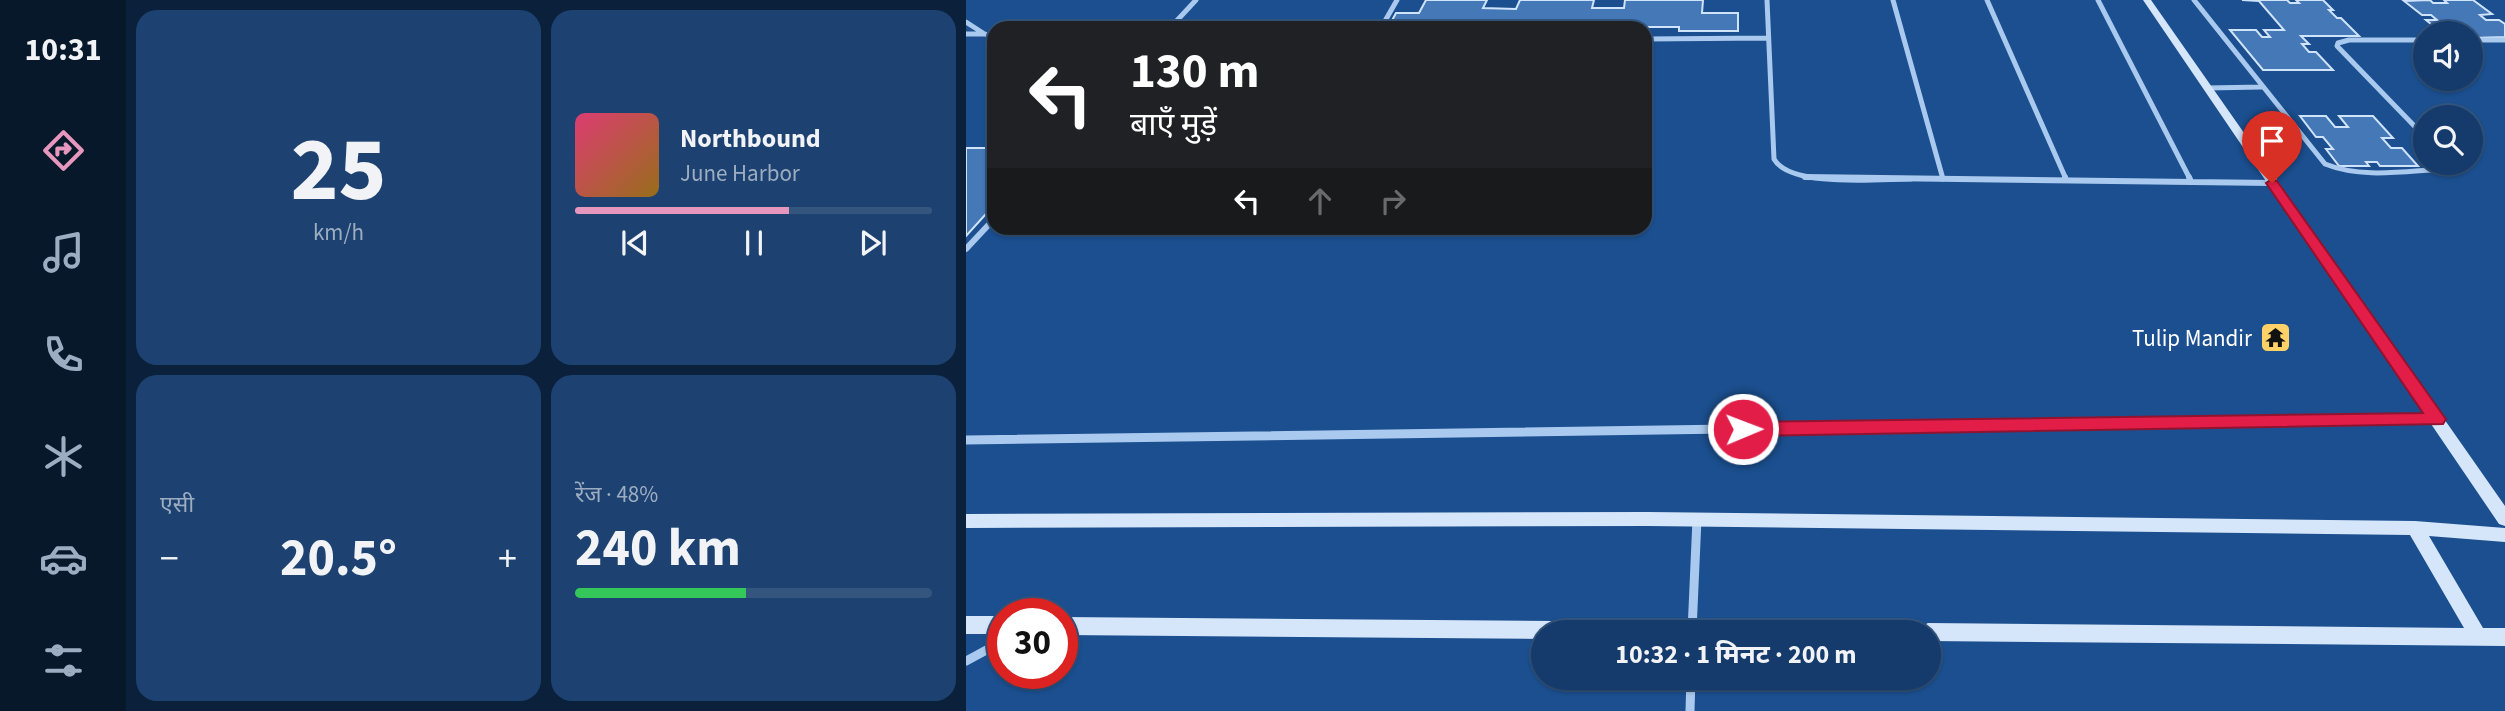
<!DOCTYPE html>
<html lang="hi">
<meta charset="utf-8">
<style>
body{margin:0;font-family:"Source Sans 3","Noto Sans Devanagari",sans-serif;background:#1d4271;color:#f1f3f6;height:100vh;display:flex;flex-direction:column;font-size:26px;white-space:nowrap}
*{box-sizing:border-box;margin:0}
p{font-size:23px;color:#9dadc1}
.icon{flex:none;width:38px;height:38px;fill:none;stroke:currentColor;stroke-width:2;stroke-linecap:round;stroke-linejoin:round}
.map{position:relative;flex:1;overflow:hidden}
.details{display:flex;flex-direction:column;gap:10px;padding:10px;background:#0b203b;width:840px}
.details>*{flex:none}
.guide{position:absolute;left:21px;top:21px;width:665px;height:214px;border-radius:21px;box-shadow:0 2px 5px #0004,0 0 0 2px #33557e;background:#202124;color:#fff;overflow:hidden}
.controls{position:absolute;left:1447px;top:21px;display:grid;gap:14px}
.controls a{display:grid;place-items:center;width:70px;height:70px;border-radius:50%;background:#143b6b;box-shadow:0 2px 5px #0004,0 0 0 2px #33557e;font-size:35px}
.speed{position:absolute;left:21px;top:598px;display:flex;gap:14px;font-size:35px;font-weight:700;text-align:center}
.speed>*{display:grid;place-content:center;width:91px;height:91px;border-radius:50%;background:#143b6b;box-shadow:0 2px 5px #0004,0 0 0 2px #33557e;line-height:1}
.speed .limit{border:10px solid #d22;background:#fff;color:#111}
.pin{position:absolute;display:grid;place-items:center;width:60px;height:60px;color:#fff;margin:-72px -30px;border-radius:50% 50% 50% 0;rotate:-45deg;box-shadow:0 0 7px #0007}
.pin .icon{rotate:45deg}
.me{position:absolute;width:77px;margin:-38px;rotate:89deg;stroke-linejoin:round;filter:drop-shadow(0 0 5px #0008)}
.turn{display:flex;align-items:center;gap:24px;height:147px;padding:0 28px;font-size:32px}
.turn .icon{width:91px;height:91px;stroke-width:2.5}
.turn b{display:block;font-size:49px;line-height:60px}
.lanes{display:flex;align-items:center;height:66px;padding:0 28px;background:#0003;justify-content:center;gap:35px;direction:ltr}
.lanes .off{opacity:.35}
.big{font-size:52px;font-weight:700;line-height:1.1}
.details .widget{flex:1;display:flex;flex-direction:column;justify-content:center;gap:10px;min-width:0;padding:0 24px;border-radius:21px;background:#1d4271}
.details .dial{align-items:center;gap:0}
.dial b{font-size:91px;line-height:1}
.song{display:flex;align-items:center;gap:21px}
.cover{width:84px;height:84px;border-radius:10px;background:linear-gradient(135deg,hsl(340 70% 55%),hsl(40 70% 35%))}
.played{height:7px;border-radius:4px;background:linear-gradient(90deg,#e797bd 60%,#33557e 60%)}
.keys{display:flex;justify-content:space-around;direction:ltr}
.heat{display:flex;justify-content:space-between;align-items:center;font-size:38px;direction:ltr}
.charge{height:10px;border-radius:5px;background:linear-gradient(90deg,#34c759 48%,#33557e 0)}
.details .tiles{flex:1;display:grid;gap:10px;grid-template-columns:repeat(2,1fr)}
.trip{position:absolute;left:565px;top:620px;width:410px;height:70px;border-radius:35px;background:#143b6b;box-shadow:0 2px 5px #0004,0 0 0 2px #33557e;font-weight:700;line-height:70px;text-align:center}
main{display:flex;flex:1;min-height:0}
.dock{display:flex;flex-direction:column;width:126px;justify-content:space-around;align-items:center;background:#08182b;color:#9dadc1}
.dock .icon{width:49px;height:49px}
.dock .current{color:#e797bd}
.dock b{font-size:32px;color:#f1f3f6}
.map>svg:first-child{display:block}
.building{fill:#4478b7;stroke:#cfe3fa;stroke-width:2}
.lines{fill:none;stroke-linecap:round;stroke-linejoin:round}
.street-far2{stroke:#a9c9ee;stroke-width:5}
.street-far1{stroke:#a9c9ee;stroke-width:6}
.street{stroke:#a9c9ee;stroke-width:9}
.secondary{fill:#d6e6fa;fill-rule:evenodd}
.route{fill:#e11d48;stroke:#92132f;stroke-width:2}
.labels{text-anchor:middle;stroke-width:7;stroke-linejoin:round;paint-order:stroke}
.poi-label{font-size:23px;fill:#fff;stroke:#1b4f8f;text-anchor:end}
</style>
<main>
<nav class="dock">
<b>10:31</b>
<svg class="icon current" aria-label="directions" viewBox="0 0 24 24"><path d="M12 3l9 9-9 9-9-9zM9 14v-3h6M13 9l2 2-2 2"/></svg>
<svg class="icon" aria-label="music" viewBox="0 0 24 24"><path d="M9 18V5l10-2v13"/><circle cx="6" cy="18" r="3"/><circle cx="16" cy="16" r="3"/></svg>
<svg class="icon" aria-label="phone" viewBox="0 0 24 24"><path d="M5 4h4l2 5-3 2q2 4 5 5l2-3 5 2v4C11 20 4 13 5 4z"/></svg>
<svg class="icon" aria-label="climate" viewBox="0 0 24 24"><path d="M12 3v18M4 7l16 10M4 17L20 7"/></svg>
<svg class="icon" aria-label="car" viewBox="0 0 24 24"><path d="M5 17H2v-5l4-1 3-4h7l3 4 3 1v5h-3M9 17h6M6 11h13"/><circle cx="7" cy="17" r="2"/><circle cx="17" cy="17" r="2"/></svg>
<svg class="icon" aria-label="filters" viewBox="0 0 24 24"><path d="M4 7h16M4 17h16"/><circle cx="9" cy="7" r="2"/><circle cx="15" cy="17" r="2"/></svg>
</nav>
<section class="details">
<div class="tiles">
<div class="widget dial"><b>25</b><p>km/h</p></div>
<div class="widget">
<div class="song"><i class="cover"></i><div><b>Northbound</b><p>June Harbor</p></div></div>
<div class="played"></div>
<div class="keys"><svg class="icon" aria-label="previous" viewBox="0 0 24 24"><path d="M18 5L8 12l10 7zM5 5v14"/></svg><svg class="icon" aria-label="pause" viewBox="0 0 24 24"><path d="M8 5v14M16 5v14"/></svg><svg class="icon" aria-label="next" viewBox="0 0 24 24"><path d="M6 5l10 7-10 7zM19 5v14"/></svg></div>
</div>
<div class="widget"><p>एसी</p>
<div class="heat"><a>−</a><b class="big">20.5°</b><a>+</a></div>
</div>
<div class="widget"><p>रेंज · 48%</p><b class="big">240 km</b><div class="charge"></div></div>
</div>
</section>
<div class="map">
<svg width="1539" height="711" viewBox="0 0 1539 711">
<rect width="100%" height="100%" fill="#1b4f8f"/>
<!-- building -->
<path class="building" d="M460 0H521L517 8 550 9 554 0H628L626 8H658L659 0H737L736 13H772V31H713V27H596L597 23H578L577 27 509 28 493 25 422 28 430 13H453Z
M1276 0H1321L1324 3H1333L1330 0H1357L1367 10H1363L1371 18H1375L1393 36H1335L1343 44H1336L1343 52H1350L1367 70H1297L1264 30H1290L1296 37H1304L1298 30H1318L1293 1Z
M1464 0 1467 3H1481L1478 0H1507L1526 14 1514 15 1520 20H1533L1539 24V37L1505 38V33H1476L1460 20H1471L1465 15H1456L1438 1Z
M1334 116H1360L1369 127H1382L1373 116H1407L1427 138H1416L1425 148H1436L1452 166H1414L1411 162H1400L1403 166H1373L1360 149H1367L1357 137H1350Z
M0 148H28V205L0 236Z"/>
<g class="lines">
<!-- street-far2 -->
<path class="street-far2" d="M801 0 808 159C824 188 913 179 945 179
M927 0 977 179
M1021 0 1100 179
M1132 0 1224 179
M1228 0 1359 164C1397 179 1438 171 1478 169L1481 163
M0 22 17 33
M204 28 230 0
M415 28 431 0
M0 34H19L28 38
M679 39 802 38
M1460 40H1383L1372 43 1371 46 1460 138
M1505 40H1539
M1241 88 1296 87"/>
<!-- street-far1 -->
<path class="street-far1" d="M839 177 1306 183
M1099 177 1100 180
M1223 177 1225 182
M0 249 28 219"/>
<!-- street -->
<path class="street" d="M0 440 1470 419
M726 631 731 519
M0 661 37 641
M724 711 725 677"/>
<!-- secondary -->
<path class="secondary" d="M1177 0H1185L1539 506V526L1533 524Z
M682 512 1449 521 1539 528V542L1463 536 1517 628H1539V646L962 641V632H953L956 626 962 623 1498 628 1444 535 682 526 0 528V514Z
M0 616H37V634H0Z
M96 617 823 623 829 626 832 632H578V639L96 635Z"/>
</g>
<!-- route -->
<path class="route" d="M1306 179 1311 181 1477 415 1480 419 1477 424 777 436 771 434 769 429 771 424 777 422 1457 413 1300 183Z"/>
<!-- icons -->
<defs>
<symbol id="temple-square" viewBox="-11 -11 22 22"><rect x="-9" y="-9" width="18" height="18" rx="4" fill="#ffd166" stroke="#1b4f8f"/><path d="M0-6L5-2H3V0L6.5 2.5H4V6H1.5V3h-3V6H-4V2.5H-6.5L-3 0V-2H-5Z" fill="#111"/></symbol>
</defs>
<g fill-rule="evenodd">
<use href="#temple-square" x="1292" y="320" width="35" height="35"/>
</g>
<g class="labels">
<!-- poi labels -->
<g class="poi-label">
<text x="1286" y="346">Tulip Mandir</text>
</g>
</g>
</svg>
<div class="controls">
<a><svg class="icon" aria-label="sound" viewBox="0 0 24 24"><path d="M4 9h4l5-4v14l-5-4H4zM17 9q2 3 0 6"/></svg></a>
<a><svg class="icon" aria-label="search" viewBox="0 0 24 24"><circle cx="10" cy="10" r="6"/><path d="M15 15l6 6"/></svg></a>
</div>
<div class="speed"><div class="limit">30</div></div>
<div class="pin" style="left:1306px;top:183px;background:#d93025"><svg class="icon" aria-label="arrive" viewBox="0 0 24 24"><path d="M6 21V4h12l-3 4 3 4H6"/></svg></div>
<svg class="me" style="left:777px;top:429px" viewBox="-20 -20 40 40"><circle r="17" fill="#e11d48" stroke="#fff" stroke-width="3"/><path d="M0-11L8 9 0 5-8 9z" fill="#fff"/></svg>
<div class="trip">10:32 · 1 मिनट · 200 m</div>
<div class="guide">
<div class="turn"><svg class="icon" aria-label="left" viewBox="0 0 24 24"><path d="M17 20v-9H6M10 6l-5 5 5 5"/></svg><div><b>130 m</b>बाएँ मुड़ें</div></div>
<div class="lanes"><svg class="icon" aria-label="left" viewBox="0 0 24 24"><path d="M17 20v-9H6M10 6l-5 5 5 5"/></svg><svg class="icon off" aria-label="ahead" viewBox="0 0 24 24"><path d="M12 20V5M6 11l6-6 6 6"/></svg><svg class="icon off" aria-label="right" viewBox="0 0 24 24"><path d="M7 20v-9h11M14 6l5 5-5 5"/></svg></div>
</div>
</div>
</main>
